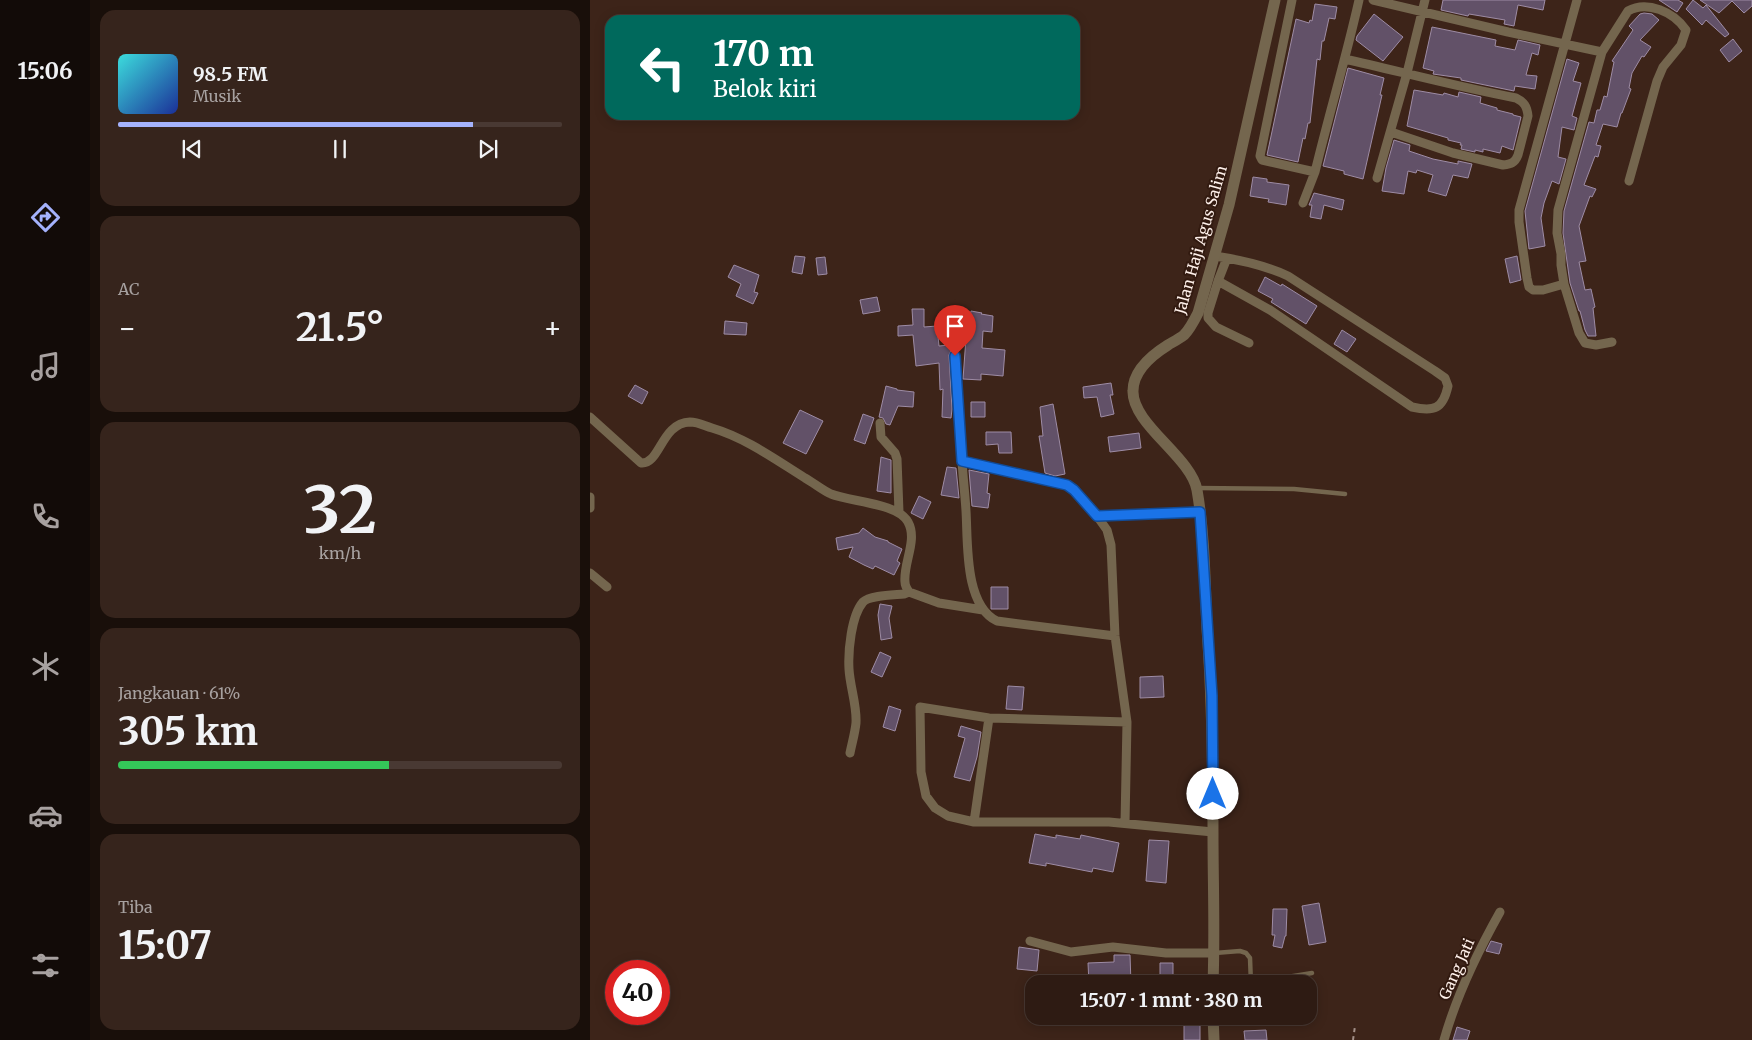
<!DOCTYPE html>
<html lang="id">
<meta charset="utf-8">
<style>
body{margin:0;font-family:Merriweather,serif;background:#36241c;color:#f1f3f6;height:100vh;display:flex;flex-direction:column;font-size:19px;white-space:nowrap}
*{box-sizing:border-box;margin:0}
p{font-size:16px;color:#a7a1a0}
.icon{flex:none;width:28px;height:28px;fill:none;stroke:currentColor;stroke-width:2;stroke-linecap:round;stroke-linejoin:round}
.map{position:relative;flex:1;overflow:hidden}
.drawer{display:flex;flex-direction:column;gap:10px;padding:10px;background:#190f0a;width:500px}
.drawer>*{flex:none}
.hud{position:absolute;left:15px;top:15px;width:475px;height:105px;border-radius:15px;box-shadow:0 2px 12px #0003,0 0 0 1px #493933;background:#00695c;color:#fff;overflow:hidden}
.speed{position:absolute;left:15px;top:960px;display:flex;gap:10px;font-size:25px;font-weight:700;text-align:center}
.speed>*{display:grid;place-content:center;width:65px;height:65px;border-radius:50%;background:#2e1b13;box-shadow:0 2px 12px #0003,0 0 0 1px #493933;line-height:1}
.speed .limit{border:8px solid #d22;background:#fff;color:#111}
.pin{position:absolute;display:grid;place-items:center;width:42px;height:42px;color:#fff;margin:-51px -21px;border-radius:50% 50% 50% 0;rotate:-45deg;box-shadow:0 0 5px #0007}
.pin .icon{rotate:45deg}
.me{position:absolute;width:55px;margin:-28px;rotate:0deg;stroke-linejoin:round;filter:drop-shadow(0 0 4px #0008)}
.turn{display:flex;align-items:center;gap:18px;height:105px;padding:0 25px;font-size:22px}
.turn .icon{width:65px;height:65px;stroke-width:2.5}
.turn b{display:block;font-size:35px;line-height:42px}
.big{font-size:38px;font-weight:700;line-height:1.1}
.drawer .card{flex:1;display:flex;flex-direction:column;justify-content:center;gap:8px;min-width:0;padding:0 18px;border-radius:15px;background:#36241c}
.drawer .dial{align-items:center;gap:0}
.dial b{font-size:65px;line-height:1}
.song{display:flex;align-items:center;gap:15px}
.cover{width:60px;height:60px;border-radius:8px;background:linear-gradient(135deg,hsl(180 70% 55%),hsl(230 70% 35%))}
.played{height:5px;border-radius:2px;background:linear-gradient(90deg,#a4b2fc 80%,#493933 80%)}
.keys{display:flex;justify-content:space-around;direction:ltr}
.heat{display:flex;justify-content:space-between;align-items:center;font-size:28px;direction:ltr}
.charge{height:8px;border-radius:4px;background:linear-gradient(90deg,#34c759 61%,#493933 0)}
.trip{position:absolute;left:435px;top:975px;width:292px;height:50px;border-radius:15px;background:#2e1b13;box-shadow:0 2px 12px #0003,0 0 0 1px #493933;font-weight:700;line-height:50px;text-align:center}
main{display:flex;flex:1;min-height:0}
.tabs{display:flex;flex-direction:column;width:90px;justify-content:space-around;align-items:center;background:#120b08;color:#a7a1a0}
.tabs .icon{width:35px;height:35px}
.tabs .on{color:#a4b2fc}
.tabs b{font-size:22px;color:#f1f3f6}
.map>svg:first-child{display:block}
.building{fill:#625168;stroke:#9e8ca5}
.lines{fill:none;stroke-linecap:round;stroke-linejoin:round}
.path{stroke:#a49189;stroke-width:2;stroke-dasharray:4 4;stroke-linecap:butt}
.service{stroke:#74664e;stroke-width:4.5}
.minor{stroke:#74664e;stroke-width:9}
.tertiary{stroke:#74664e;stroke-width:11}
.route-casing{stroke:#114b97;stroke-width:12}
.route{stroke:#1a73e8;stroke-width:9}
.labels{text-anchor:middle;stroke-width:4;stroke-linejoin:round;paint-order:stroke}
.street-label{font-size:15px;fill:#fef0ea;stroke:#321a10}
</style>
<main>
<nav class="tabs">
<b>15:06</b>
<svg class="icon on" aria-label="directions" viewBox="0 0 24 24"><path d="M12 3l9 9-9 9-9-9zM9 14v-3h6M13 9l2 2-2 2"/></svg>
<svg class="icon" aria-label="music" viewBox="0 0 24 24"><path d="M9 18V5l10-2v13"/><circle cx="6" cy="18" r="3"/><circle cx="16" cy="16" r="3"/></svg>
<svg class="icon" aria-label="phone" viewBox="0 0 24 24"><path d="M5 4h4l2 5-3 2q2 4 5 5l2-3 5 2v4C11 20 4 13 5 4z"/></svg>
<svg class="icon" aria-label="climate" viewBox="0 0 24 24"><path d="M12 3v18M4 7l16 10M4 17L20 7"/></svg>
<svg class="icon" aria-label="car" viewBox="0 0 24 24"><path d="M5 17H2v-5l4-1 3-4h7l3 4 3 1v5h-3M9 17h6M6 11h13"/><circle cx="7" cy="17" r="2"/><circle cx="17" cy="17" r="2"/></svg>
<svg class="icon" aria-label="filters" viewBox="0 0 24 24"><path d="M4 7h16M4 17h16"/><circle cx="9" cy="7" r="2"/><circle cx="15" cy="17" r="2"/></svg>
</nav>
<section class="drawer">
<div class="card">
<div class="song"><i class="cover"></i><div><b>98.5 FM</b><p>Musik</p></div></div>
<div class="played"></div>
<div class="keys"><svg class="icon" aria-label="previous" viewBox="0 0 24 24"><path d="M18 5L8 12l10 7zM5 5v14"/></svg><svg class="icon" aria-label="pause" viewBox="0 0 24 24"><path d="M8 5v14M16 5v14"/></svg><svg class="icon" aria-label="next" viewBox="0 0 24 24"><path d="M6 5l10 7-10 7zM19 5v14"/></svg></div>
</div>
<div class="card"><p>AC</p>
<div class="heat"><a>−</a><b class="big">21.5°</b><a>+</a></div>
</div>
<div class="card dial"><b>32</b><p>km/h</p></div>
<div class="card"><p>Jangkauan · 61%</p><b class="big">305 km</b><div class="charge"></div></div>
<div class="card"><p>Tiba</p><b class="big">15:07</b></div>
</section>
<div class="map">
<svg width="1162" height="1040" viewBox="0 0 1162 1040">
<rect width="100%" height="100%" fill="#3d2419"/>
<!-- building -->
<path class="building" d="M853 0H955L953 10 928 5 924 26 914 24 915 20 879 14 878 16 851 10Z
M1069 0H1088L1093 3 1087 12Z
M1103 0 1113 8 1116 5 1139 34 1135 37 1116 20 1112 25 1096 9Z
M1110 0H1162V6L1154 13 1142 1 1129 13Z
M725 4 747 7 745 19 739 18 734 41H732L730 60 727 59 720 123H718L715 139 713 138 708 162 677 155 706 19 719 23 720 20 722 21Z
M1054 13 1062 14 1069 20 1050 40 1061 47 1054 57 1052 56 1042 73 1039 88 1041 89 1032 113H1031L1027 127 1013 124 1006 145 1011 146 1008 157 1005 156 994 185 1006 189 1002 197 1000 196 989 226 996 261 989 262 995 290 1001 289 1005 307 1003 308 1006 336H998L995 330 990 311H989L980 283 973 233 974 211 999 122 1004 123 1007 110H1010L1014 96 1017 97 1024 62 1022 61 1043 30 1039 26 1050 14Z
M784 14 813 37 793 61 766 40 767 36Z
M842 27 906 40 905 46 925 50 928 40 950 45 948 55 942 53 936 75 947 76 945 89 925 86 924 91 871 80V78L843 74 844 71 833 68Z
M1143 39 1152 51 1139 62 1130 50Z
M977 59 989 63 983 81 991 83 982 116 987 118 984 130 972 127 968 157 976 159 969 184 962 181 954 203 951 218 955 246 939 249 935 211Z
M758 68 794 78 790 95H792L773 179 754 174V171L733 166Z
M824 90 853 95 854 93 868 97 869 92 891 97 890 103 907 108V110L923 114V115L931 117 923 150 912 146 910 153 893 149V152L885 150V152L871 149 872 145H870L871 143 858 140V138L817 126Z
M804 140 820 145 819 151 843 159 868 164V161L882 164 878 178 863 175 856 196 838 191 843 175 827 170 826 173 818 171 814 194 792 191 796 168Z
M663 177 677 179V182L699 185 696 205 678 202 679 199 660 196Z
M724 193 754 200 752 210 734 205 731 219 720 217 722 205H719Z
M205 256 215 257 212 274 202 272Z
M927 256 931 280 920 283 915 259Z
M235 257 237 274 228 275 226 258Z
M144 265 169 275 164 292 168 293 163 304 146 296 151 284 138 277Z
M675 277 691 286 692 284 727 306 716 324 681 302 683 299 668 291Z
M287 297 290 311 273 314 270 300Z
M322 309H334V327L347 326 349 346 360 345 361 351 359 355 362 409 361 418 352 417 353 389 350 390 349 363 326 366 323 335 308 336V326L323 325Z
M381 311 392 313 391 314 403 316 402 332 393 331 392 348 415 350 413 376 391 374V380L373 379 376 338Z
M135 321 157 323 156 335 134 334Z
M752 330 766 339 757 352 744 344Z
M521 383 523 395H520L524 414 511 417 507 397 494 398 493 387Z
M45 385 58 392 52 404 38 396Z
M296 386 307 389V390L324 392 323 407 308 406 300 425 296 424 293 418 289 417Z
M381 402H395V417H381Z
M463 404 475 474 465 476 455 473 449 436H453L450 407Z
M210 410 233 421 216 454 193 443Z
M273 414 284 418 275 444 264 440Z
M396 432H421L422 453H409L408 444 396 445Z
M549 433 551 448 520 452 518 437Z
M291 457 301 460V493L287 491Z
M357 467 366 468 369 498 351 495Z
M379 470 399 474 397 493 400 494 398 508 382 506Z
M329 496 341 502 333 519 321 513Z
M273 528 285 537 298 541V542L312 549 307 561 310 563 304 575 285 566 283 569 274 565 259 557 263 547 248 550 246 538 269 533Z
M401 587H418V609H401Z
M290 604 302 606 299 618 302 638 291 640 288 615Z
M290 652 301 657 292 677 281 672Z
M573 676 574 697 550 698V677Z
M418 686 434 687 432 710 416 709Z
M299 706 311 710 305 731 293 727Z
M371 726 391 732 387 757 380 781 364 777 375 738 368 736Z
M445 834 466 838V835L490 839 491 835 529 843 523 872 503 868 502 872 456 863V866L439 863Z
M559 840 579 841 576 883 556 881Z
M729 903 736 942 719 945 712 906Z
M683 909H697L696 936H695L692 948 683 946 685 935H682Z
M901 941 912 944 909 954 896 951Z
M429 947 449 950 447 971 427 969Z
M524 955H540L541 984H499L498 963 524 962Z
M570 963H583V982H570Z
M594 1023H610V1040H594Z
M867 1027 880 1031 877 1040H863Z
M676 1030 677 1040H655L654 1031Z"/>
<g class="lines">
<!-- path -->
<path class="path" d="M763 1040 765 1026"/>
<!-- service -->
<path class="service" d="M607 488 704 489 755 494
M625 953 650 951 656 953 660 958 661 984
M661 983 722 973
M719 989 725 988"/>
<!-- minor -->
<path class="minor" d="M702 0 670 156 672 160 725 172C739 114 756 58 769 0
M783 0 918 32 1012 52
M987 0 929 210V222L937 278 939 287 943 290H953L974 284 971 265V254L967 233 968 210 1012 52 1038 11C1057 0 1084 12 1096 30L1091 45 1073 67 1067 81 1039 181
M755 59C812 72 868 87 926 98 934 102 937 106 938 116L928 155C925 163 921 164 913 165L863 153 801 132
M787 178 817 73 835 0
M713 203 725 172
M625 256C651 260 675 265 698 276L845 371 855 378 858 386C853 409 844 412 822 407L680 310 628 281 637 258
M628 281 618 313V318L626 327 659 343
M974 284 989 333 995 343 1006 345 1022 342
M365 355 372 461 477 485 485 490 507 516 517 530 521 545 525 636 537 722 535 823
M0 417 51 463C70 465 71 423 100 422 108 422 115 426 122 428 156 438 186 460 215 478 224 483 232 490 241 494 261 502 308 503 318 522 328 540 313 563 315 582 315 585 317 589 319 592L349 603 393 610
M290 423 291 437 305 453 307 459 309 512
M372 461C373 478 375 494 376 511 378 542 374 605 407 621L525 636
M0 497V508
M507 516 610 512
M0 573 17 587
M537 722 399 718 330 707 331 772 336 796 345 808 358 816 384 822H519L623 832
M260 753C262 743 265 733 266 723 267 705 260 687 259 669 258 652 261 616 273 602 280 595 304 595 314 594L319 592
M384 822 399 718
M440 941 481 952 523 947 576 953H624
M854 1040C867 994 887 953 910 912"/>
<!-- tertiary -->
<path class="tertiary" d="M623 984C625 933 623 883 623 833 623 765 622 697 617 629 615 584 615 536 607 490 601 457 542 424 543 391 543 370 562 355 578 345 583 342 589 339 594 335 600 329 604 321 608 313L639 205 685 0
M623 1016 624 1040"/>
</g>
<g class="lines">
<defs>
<path id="route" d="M365 356 372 461 477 485 484 490 507 516 610 512 622 696 623 794"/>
</defs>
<!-- route casing -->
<use href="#route" class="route-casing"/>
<!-- route -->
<use href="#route" class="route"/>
</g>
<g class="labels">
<!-- street labels -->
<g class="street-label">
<text transform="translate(611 240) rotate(-74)" y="5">Jalan Haji Agus Salim</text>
<text transform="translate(867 969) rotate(-66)" y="5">Gang Jati</text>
</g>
</g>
</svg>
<div class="speed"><div class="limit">40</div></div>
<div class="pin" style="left:365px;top:356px;background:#d93025"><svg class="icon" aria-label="arrive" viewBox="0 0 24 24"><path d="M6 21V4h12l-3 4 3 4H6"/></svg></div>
<svg class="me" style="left:623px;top:794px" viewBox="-20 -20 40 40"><circle r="19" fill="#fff"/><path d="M0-13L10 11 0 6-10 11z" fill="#1a73e8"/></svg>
<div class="trip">15:07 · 1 mnt · 380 m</div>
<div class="hud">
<div class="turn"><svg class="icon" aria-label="left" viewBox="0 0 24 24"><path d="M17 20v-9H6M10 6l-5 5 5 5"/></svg><div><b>170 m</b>Belok kiri</div></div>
</div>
</div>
</main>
